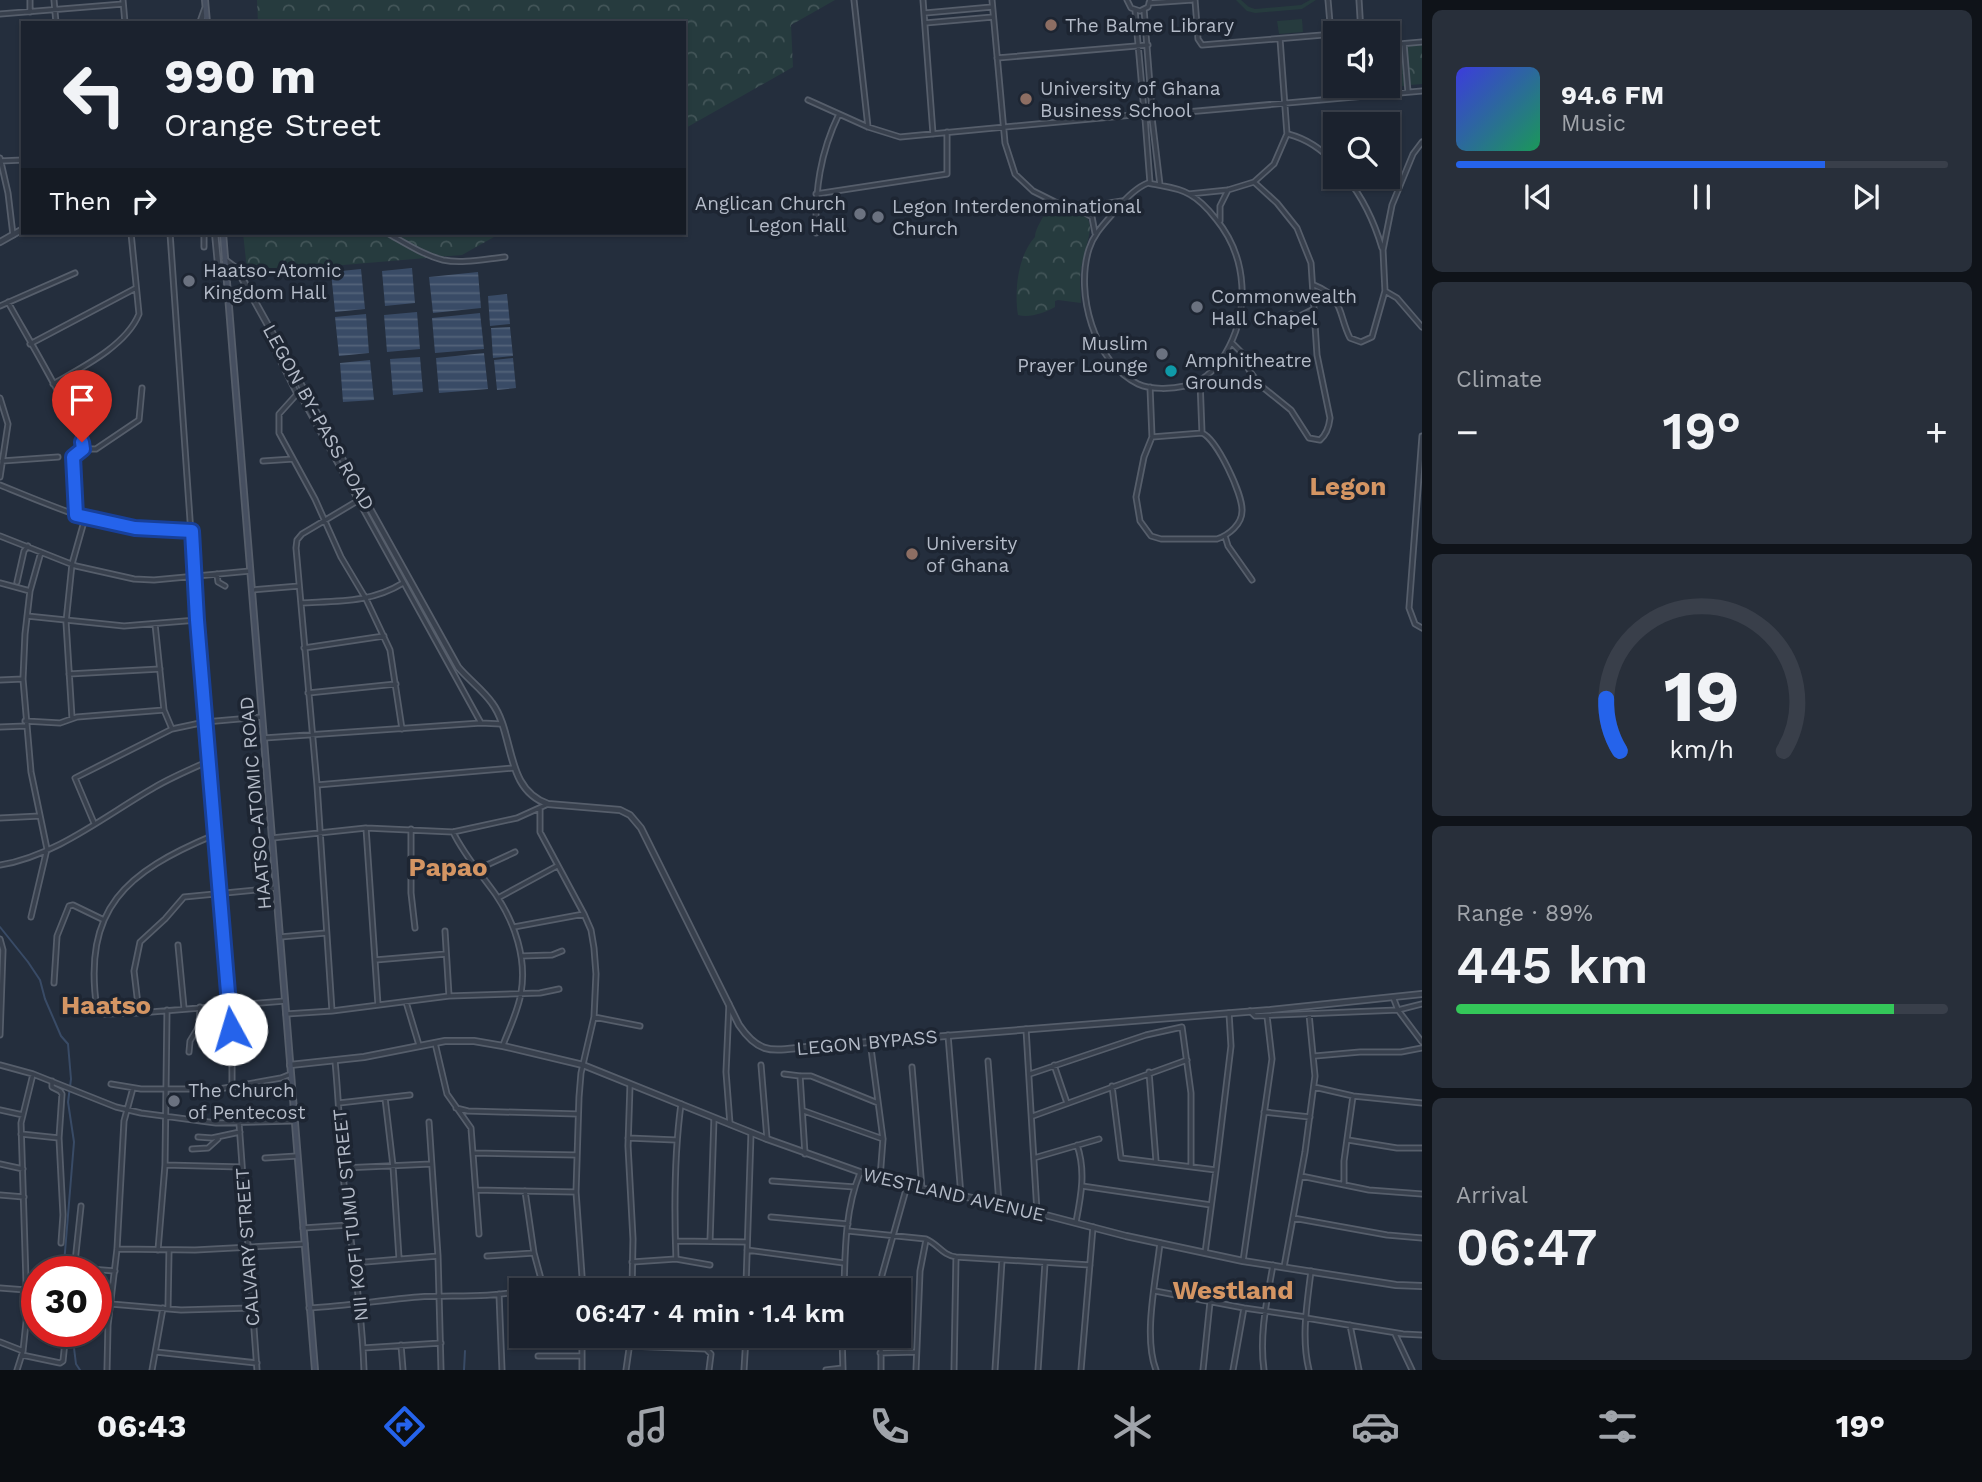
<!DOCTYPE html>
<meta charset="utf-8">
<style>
body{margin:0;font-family:"Work Sans",sans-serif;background:#282f3a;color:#f1f3f6;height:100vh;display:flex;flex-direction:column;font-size:26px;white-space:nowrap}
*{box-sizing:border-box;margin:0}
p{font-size:23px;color:#a0a4aa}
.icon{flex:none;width:38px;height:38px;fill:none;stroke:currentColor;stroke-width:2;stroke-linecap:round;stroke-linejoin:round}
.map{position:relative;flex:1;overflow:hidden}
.details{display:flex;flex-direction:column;gap:10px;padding:10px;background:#0f1319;width:560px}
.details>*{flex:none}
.guide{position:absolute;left:21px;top:21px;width:665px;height:214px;border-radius:0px;box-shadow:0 2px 5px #0004,0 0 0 2px #393f4a;background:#1b222e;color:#f1f3f6;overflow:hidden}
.fabs{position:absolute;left:1323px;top:21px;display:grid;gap:14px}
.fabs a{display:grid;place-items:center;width:77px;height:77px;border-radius:0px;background:#1b222e;box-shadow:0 2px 5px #0004,0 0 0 2px #393f4a;font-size:35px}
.speed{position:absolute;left:21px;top:1256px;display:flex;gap:14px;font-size:35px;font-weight:700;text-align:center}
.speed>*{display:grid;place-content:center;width:91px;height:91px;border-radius:50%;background:#1b222e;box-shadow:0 2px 5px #0004,0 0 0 2px #393f4a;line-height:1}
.speed .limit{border:10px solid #d22;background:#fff;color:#111}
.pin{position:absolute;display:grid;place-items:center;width:60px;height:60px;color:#fff;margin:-72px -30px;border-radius:50% 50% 50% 0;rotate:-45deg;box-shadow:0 0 7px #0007}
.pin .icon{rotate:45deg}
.me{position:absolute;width:77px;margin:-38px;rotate:354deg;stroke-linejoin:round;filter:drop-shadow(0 0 5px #0008)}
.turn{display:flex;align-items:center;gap:24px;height:147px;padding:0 28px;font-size:32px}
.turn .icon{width:91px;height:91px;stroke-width:2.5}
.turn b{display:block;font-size:49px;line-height:60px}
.then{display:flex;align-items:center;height:66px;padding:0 28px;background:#0003;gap:14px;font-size:26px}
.big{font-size:52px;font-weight:600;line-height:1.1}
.details .widget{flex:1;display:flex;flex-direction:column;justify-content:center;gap:10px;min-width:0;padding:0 24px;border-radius:10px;background:#282f3a}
.details .dial{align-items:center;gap:0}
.dial svg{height:182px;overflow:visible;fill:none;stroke:#393f4a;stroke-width:7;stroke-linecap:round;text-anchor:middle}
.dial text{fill:#f1f3f6;stroke:none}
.song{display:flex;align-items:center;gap:21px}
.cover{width:84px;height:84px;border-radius:10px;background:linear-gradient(135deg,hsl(240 70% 55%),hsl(150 70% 35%))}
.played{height:7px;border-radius:4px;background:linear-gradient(90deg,#2563eb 75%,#393f4a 75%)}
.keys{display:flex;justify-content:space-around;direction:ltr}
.heat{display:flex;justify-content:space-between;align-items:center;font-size:38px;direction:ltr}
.charge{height:10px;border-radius:5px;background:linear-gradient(90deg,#34c759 89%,#393f4a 0)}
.trip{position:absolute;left:509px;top:1278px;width:402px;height:70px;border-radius:0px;background:#1b222e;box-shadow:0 2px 5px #0004,0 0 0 2px #393f4a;font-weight:600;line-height:70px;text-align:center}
.tabs{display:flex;height:112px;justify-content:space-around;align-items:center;background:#0b0e12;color:#a0a4aa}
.tabs .icon{width:49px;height:49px}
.tabs .current{color:#2563eb}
.tabs b{font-size:32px;color:#f1f3f6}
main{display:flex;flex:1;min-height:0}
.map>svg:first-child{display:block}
.forest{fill:url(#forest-crowns)}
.pitch{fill:#263b3e}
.water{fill:url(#water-rules)}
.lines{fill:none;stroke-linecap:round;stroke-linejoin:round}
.stream{stroke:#394b66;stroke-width:2}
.minor-casing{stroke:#565e6b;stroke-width:7}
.tertiary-casing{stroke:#565e6b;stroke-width:8}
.secondary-casing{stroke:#565e6b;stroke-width:8}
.minor{stroke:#38404d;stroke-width:3.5}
.tertiary{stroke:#38404d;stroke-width:4.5}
.secondary{stroke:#464f60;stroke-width:4.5}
.route-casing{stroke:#184099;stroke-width:18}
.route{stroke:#2563eb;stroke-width:12}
.education-dot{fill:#8d6e63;stroke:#1d2532;stroke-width:2.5}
.worship-dot{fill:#6b7280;stroke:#1d2532;stroke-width:2.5}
.culture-dot{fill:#0f9aa8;stroke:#1d2532;stroke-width:2.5}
.labels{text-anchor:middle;stroke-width:7;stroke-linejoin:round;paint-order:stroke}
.poi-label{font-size:19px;fill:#b4bbc8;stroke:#1d2532;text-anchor:start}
.street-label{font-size:19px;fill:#b4bbc8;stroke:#1d2532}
.district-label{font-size:26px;font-weight:bold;fill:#d49563;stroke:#1d2532}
</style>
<main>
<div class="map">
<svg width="1422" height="1370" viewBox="0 0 1422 1370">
<defs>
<pattern id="forest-crowns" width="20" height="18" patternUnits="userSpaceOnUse" patternTransform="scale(1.75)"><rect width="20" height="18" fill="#263b3e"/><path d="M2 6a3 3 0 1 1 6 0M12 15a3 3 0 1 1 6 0" fill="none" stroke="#435558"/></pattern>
<pattern id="water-rules" width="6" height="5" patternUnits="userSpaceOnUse" patternTransform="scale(1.75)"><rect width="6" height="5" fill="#394b66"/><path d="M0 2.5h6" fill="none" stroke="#53637a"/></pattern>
</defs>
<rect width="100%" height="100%" fill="#242e3d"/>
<!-- forest -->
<path class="forest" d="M257 0H835L791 25 793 67 684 129V23H258Z
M1422 44V84L1410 85 1406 46Z
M1403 47 1405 86 1369 89 1368 86H1388V48Z
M1048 207C1107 212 1089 226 1081 269 1079 280 1081 292 1081 303L1058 300 1055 301V307C1044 313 1030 318 1018 315 1014 291 1018 255 1035 237 1035 228 1044 217 1048 207Z
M243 233H501L462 255 260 272 247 270Z"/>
<!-- pitch -->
<path class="pitch" d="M1236 0H1241L1249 7 1255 9 1301 5 1310 0H1316L1302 9 1255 13 1247 11Z
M1302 19 1303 32 1279 34 1277 21Z"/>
<!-- water -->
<path class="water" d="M412 268 415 303 385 306 382 271Z
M361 269 365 309 335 312 331 272Z
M478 272 481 308 433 313 429 277Z
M507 294 510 324 490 326 488 296Z
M417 312 420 349 387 352 384 315Z
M480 313 484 349 435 353 432 318Z
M366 314 369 353 339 356 335 317Z
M510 327 513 356 493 358 491 328Z
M484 353 488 389 439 393 436 358Z
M420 357 423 392 393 395 390 359Z
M513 358 516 388 497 390 494 360Z
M370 360 374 400 343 402 340 363Z"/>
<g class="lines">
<!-- stream -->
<path class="stream" d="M0 927 28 962 40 980 45 999 61 1036 68 1044 71 1079 68 1102 74 1142 64 1264 67 1272
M72 1332 76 1364 80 1370
M464 1370 465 1351"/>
<defs>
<path id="minor" d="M30 0V12
M54 0 56 23
M123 0 125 23
M854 0 868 127
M923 0 933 134
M992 0 1005 143 1015 174 1033 191 1063 206 1077 208 1122 201
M1127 0 1131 8 1140 11 1148 7 1150 0
M1195 0 1198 39 1202 45 1335 34
M1328 0 1331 35
M1359 0 1361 33
M1149 3 1192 0
M1144 9 1152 111
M1135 10 1144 111
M925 13 992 7
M0 14 123 4
M925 23 993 17
M1404 44 1408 92
M1388 45 1422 42
M997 58 1148 45
M808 100 868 127 900 137 1143 114
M1142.5 114a5.5 5.5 0 1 1 11 0a5.5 5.5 0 1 1-11 0Z
M1153 115 1422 91
M1145 118 1150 183
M1152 118 1160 185
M1288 134C1307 139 1322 149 1335 164
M0 158 8 193 13 235
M0 161 23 160
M1346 177C1364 199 1374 221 1382 248
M1148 183C1161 186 1178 187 1189 194 1200 200 1209 210 1216 219 1248 258 1250 312 1225 354 1216 369 1203 382 1185 386 1172 389 1151 390 1138 384 1094 363 1075 293 1089 249 1094 233 1106 222 1116 210 1125 199 1135 188 1148 183Z
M816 194 947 174V132
M1189 194 1228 190 1254 182 1274 164 1287 134 1280 39
M1080 210 1092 217 1095 233
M1220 221V206L1228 190
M170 233 197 620 232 1037V1087
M387 233C405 243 423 255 443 260 462 264 485 259 505 257
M816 233C815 190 820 153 839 114
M204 247V233H209
M1314 285C1344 297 1338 314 1350 338L1361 342 1372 337 1385 291 1383 250 1392 205 1413 154 1422 142
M1385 291 1397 298 1422 327
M8 302C20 325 87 435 82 451L73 457 76 515
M0 306 75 273
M1291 314 1296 318 1314 309
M273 334 271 342 297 394 279 414V433L315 499 341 557 366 599 390 650 402 729
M1232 343 1241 352 1249 370 1260 385 1291 410 1309 438 1320 440C1327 434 1329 427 1330 418L1317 355 1311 263 1297 228 1277 203 1254 182
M30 344 136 288
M53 384C81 368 126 346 139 314L131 233
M1150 387 1152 437 1144 457 1136 497 1140 521 1151 536 1161 539H1217C1229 535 1242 524 1242 511 1243 495 1217 439 1202 433L1200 381
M0 398 8 424 0 477
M303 400 481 723
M1422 436 1409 608 1415 624 1422 628
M1152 437 1202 433
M83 449H96L139 420 142 388
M2 461 58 457
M263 461 293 459
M0 485C27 496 55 508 83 517 119 528 155 529 192 531
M0 536 76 566 134 579 154 580 250 571
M1225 536 1228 546 1252 580
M217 574 218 582 225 586
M17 582 24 551 28 546
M0 583 30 591
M252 590 299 586
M301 603C337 601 371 603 403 583
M27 616 124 626 197 620
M155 624 164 710 172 729
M304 648 384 636
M69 674 160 669
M0 680 23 679
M308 693 396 684
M72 718 66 622 72 564 85 518
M25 721 60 723 77 717 164 710
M0 727 26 726
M264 738 481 723 501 724
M317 785 514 768
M540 809V832L584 914 591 930 594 948 596 974 594 1017 581 1073 579 1097 576 1192 583 1290
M0 818 40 816
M94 823 75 778 172 729 205 722 262 717
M366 828 378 1005
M411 829V893L415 928
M453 832C464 855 481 874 496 895 515 923 527 959 521 993 518 1011 509 1029 503 1045
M214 835C126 872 82 908 97 1010L104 1014 139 1013 285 1001
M272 838 366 828 453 832 517 818 548 804
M0 865C56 856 106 815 155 787 172 777 191 769 209 761
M476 870 515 852
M498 898 557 866
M31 917 47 849 31 772 23 679 25 634 30 591 41 552
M514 927 584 914
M445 931 449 996
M280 937 326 933
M0 939 3 950 0 1035
M178 945 184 1008
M521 956 552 955 562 951
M375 960 446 954
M54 983 57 936 69 906 73 905 104 920
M1393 997 1398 1010 1422 1042
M406 1002 419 1045
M729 1004 726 1072 730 1124
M332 1011 317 785 296 548 297 540 302 534 364 497
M1250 1011 1255 1016 1398 1010 1422 1004
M139 1013 134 971 140 942 165 919 184 897 276 888
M286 1014 332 1011 449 996 540 993 559 989
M594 1017 640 1026
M1026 1029 1037 1212
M948 1035 961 1196
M870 1041 883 1139 880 1178
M435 1043 447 1094 471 1128 479 1234
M189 1052 190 1041 199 1026 200 1007
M1315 1056 1360 1052H1401L1422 1048
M335 1061C339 1102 340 1143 344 1184 351 1246 362 1308 364 1370
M988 1061 999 1203
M0 1065 33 1074 116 1107 141 1113 216 1123 294 1121
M761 1065 767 1139
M1054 1065 1067 1103
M912 1067 922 1189
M1149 1072 1156 1161
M784 1074 800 1076 805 1154
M1030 1074 1146 1035 1182 1027 1191 1093V1166
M801 1076H811L878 1103
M52 1081V1087L60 1091 62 1094 59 1138
M111 1084 141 1089H219L281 1078 291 1074
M630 1085 628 1146 633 1239 632 1290
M1112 1086 1121 1158 1216 1170 1205 1253
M1314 1087 1353 1096 1422 1103
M385 1098 393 1166 399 1258
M339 1103 410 1095
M456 1108 468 1111 578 1114
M0 1110 23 1115
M804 1111 883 1139
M1264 1112 1310 1117
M1033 1116 1187 1060
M429 1122 438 1256 441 1370
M239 1123 257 1370
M751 1133 746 1285 749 1288 762 1290
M21 1134 59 1138 63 1215 61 1243
M198 1137 212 1138 240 1132
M628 1138 676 1140
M1348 1140 1397 1148H1422
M192 1149 208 1148 218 1139
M473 1153 577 1155
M265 1158 297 1156
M1034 1158 1099 1139
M0 1164 23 1169
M165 1165 242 1167
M343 1168 431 1164
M1216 1170 1231 1046 1229 1013
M1301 1176 1369 1190 1422 1194
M772 1181 855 1187
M1344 1185V1161L1353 1096
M1082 1186 1211 1205
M476 1190 576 1192
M525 1191 534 1253 544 1290
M0 1195 24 1197
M771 1217 848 1224
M1293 1218 1387 1235 1422 1238
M1076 1222C1081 1196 1086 1171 1077 1145
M303 1228 349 1225
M848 1231 926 1239C938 1244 942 1255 956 1257L1090 1265
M676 1241 747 1242
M710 1241 714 1118
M118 1249 195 1250 305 1244
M158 1250 165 1165 167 1010
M747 1250 844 1263
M487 1256 534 1253
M676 1259C674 1207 674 1156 681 1104
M1243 1261 1272 1059 1267 1016
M632 1262 676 1259 710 1265
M353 1263 438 1256
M1284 1267 1305 1152 1315 1076 1309 1014
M77 1268 115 1271
M77 1272 75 1262 81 1206
M0 1288 26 1290
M528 1290 543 1286
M844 1290C845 1252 845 1209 860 1173
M881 1290 882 1275 907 1186
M1155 1291 1244 1308 1306 1317
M499 1294 502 1370
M111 1304 181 1310 251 1308
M168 1308 169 1251
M309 1308C346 1306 382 1300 418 1297 452 1295 487 1298 522 1291
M1306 1318 1403 1334 1422 1335
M1350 1325 1359 1370
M520 1326H522
M1395 1334 1412 1370
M582 1335V1370
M842 1335 843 1370
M746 1338 783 1335
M0 1342 23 1351
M401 1345 403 1370
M629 1346 706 1349 711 1354 709 1370
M363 1348 441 1343
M156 1352 257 1363
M880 1353 916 1352
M22 1355 60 1363 63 1361 66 1332
M538 1356H582
M17 1370 23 1351 27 1313 21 1123 33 1074
M107 1370 108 1325 117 1249 124 1121 133 1088
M152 1370 163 1308
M626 1370 631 1335
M744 1370 746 1337
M826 1370 843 1368
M881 1370V1335
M916 1370 920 1271 926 1240
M954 1370 956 1257
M995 1370 1002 1260
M1038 1370 1045 1263
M1081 1370 1093 1227
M1156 1370C1143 1336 1156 1280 1160 1243
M1203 1370 1210 1302
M1233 1370 1244 1308
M1264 1370C1259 1335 1267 1300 1273 1265
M1309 1370C1301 1338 1307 1304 1311 1271"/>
<path id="tertiary" d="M200 23 205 9
M215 233 218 264 227 274
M0 242 23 229
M225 260 237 269 249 291 458 667C468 679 483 690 492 703 515 734 504 789 548 804L620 810 630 815 641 828 739 1025C760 1056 773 1050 807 1047L1270 1010 1422 994
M290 1065 364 1057 445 1041H474L503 1046 583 1065 767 1139 891 1183 999 1203 1126 1236 1243 1261 1396 1285 1422 1286"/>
<path id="secondary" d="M205 0 207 23
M223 233 315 1370"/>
</defs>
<!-- minor casing -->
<use href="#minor" class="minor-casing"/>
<!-- tertiary casing -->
<use href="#tertiary" class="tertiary-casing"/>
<!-- secondary casing -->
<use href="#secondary" class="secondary-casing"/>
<!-- minor -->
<use href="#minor" class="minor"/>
<!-- tertiary -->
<use href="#tertiary" class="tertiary"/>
<!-- secondary -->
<use href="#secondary" class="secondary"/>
</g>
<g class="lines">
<defs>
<path id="route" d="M82 442 83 449 73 457 76 515 135 528 192 531 197 620 231 1029"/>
</defs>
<!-- route casing -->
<use href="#route" class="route-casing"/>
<!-- route -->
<use href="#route" class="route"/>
</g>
<!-- markers -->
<g class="education-dot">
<circle cx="1051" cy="25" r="7"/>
<circle cx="1026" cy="99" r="7"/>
<circle cx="912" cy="554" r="7"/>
</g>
<g class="worship-dot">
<circle cx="860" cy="214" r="7"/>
<circle cx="878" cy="217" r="7"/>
<circle cx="189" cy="281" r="7"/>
<circle cx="1197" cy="307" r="7"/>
<circle cx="1162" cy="354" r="7"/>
<circle cx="174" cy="1101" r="7"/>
</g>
<circle class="culture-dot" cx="1171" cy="371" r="7"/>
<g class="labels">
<!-- poi labels -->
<g class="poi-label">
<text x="1065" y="32">The Balme Library</text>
<text x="1040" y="95">University of Ghana<tspan x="1040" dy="22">Business School</tspan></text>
<text x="846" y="210" text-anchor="end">Anglican Church<tspan x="846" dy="22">Legon Hall</tspan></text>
<text x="892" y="213">Legon Interdenominational<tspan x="892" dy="22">Church</tspan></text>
<text x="203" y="277">Haatso-Atomic<tspan x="203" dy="22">Kingdom Hall</tspan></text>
<text x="1211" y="303">Commonwealth<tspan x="1211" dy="22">Hall Chapel</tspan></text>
<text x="1148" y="350" text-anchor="end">Muslim<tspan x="1148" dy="22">Prayer Lounge</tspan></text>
<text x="1185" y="367">Amphitheatre<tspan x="1185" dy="22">Grounds</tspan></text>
<text x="926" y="550">University<tspan x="926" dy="22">of Ghana</tspan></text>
<text x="188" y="1097">The Church<tspan x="188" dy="22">of Pentecost</tspan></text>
</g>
<!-- street labels -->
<g class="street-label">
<text transform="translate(319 417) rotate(61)" y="7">LEGON BY-PASS ROAD</text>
<text transform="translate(255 803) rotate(-95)" y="7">HAATSO-ATOMIC ROAD</text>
<text transform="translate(867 1042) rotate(-5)" y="7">LEGON BYPASS</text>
<text transform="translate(954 1194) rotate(13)" y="7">WESTLAND AVENUE</text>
<text transform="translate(350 1215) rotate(-96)" y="7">NII KOFI TUMU STREET</text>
<text transform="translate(247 1247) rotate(-94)" y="7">CALVARY STREET</text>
</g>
<!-- district labels -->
<g class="district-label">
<text x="1348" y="495">Legon</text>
<text x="448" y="876">Papao</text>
<text x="106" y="1014">Haatso</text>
<text x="1233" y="1299">Westland</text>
</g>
</g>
</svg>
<div class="fabs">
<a><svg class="icon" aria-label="sound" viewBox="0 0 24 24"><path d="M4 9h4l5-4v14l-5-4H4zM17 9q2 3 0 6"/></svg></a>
<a><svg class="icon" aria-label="search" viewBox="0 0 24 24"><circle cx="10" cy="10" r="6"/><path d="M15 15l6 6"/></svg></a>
</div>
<div class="speed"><div class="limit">30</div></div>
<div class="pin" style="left:82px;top:442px;background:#d93025"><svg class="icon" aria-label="arrive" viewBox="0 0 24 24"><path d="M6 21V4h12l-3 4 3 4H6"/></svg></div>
<svg class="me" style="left:231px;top:1029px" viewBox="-20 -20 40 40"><circle r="19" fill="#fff"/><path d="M0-13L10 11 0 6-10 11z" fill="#2563eb"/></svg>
<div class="trip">06:47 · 4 min · 1.4 km</div>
<div class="guide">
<div class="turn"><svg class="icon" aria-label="left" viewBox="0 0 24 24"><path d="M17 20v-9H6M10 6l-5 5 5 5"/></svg><div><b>990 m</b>Orange Street</div></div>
<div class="then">Then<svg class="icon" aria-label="right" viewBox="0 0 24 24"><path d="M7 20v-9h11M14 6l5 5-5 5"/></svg></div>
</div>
</div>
<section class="details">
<div class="widget">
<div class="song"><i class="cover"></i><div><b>94.6 FM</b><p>Music</p></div></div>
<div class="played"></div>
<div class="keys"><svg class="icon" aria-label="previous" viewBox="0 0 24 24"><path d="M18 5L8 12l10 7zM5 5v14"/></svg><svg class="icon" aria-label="pause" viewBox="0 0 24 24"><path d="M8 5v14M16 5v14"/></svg><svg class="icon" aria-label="next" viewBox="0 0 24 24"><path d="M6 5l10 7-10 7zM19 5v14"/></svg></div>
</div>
<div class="widget"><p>Climate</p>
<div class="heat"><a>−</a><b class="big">19°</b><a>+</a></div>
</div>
<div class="widget dial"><svg viewBox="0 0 100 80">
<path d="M14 69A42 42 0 1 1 86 69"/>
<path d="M14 69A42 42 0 0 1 8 46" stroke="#2563eb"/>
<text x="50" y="56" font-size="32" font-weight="700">19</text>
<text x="50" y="72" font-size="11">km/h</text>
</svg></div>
<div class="widget"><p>Range · 89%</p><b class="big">445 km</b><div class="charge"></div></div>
<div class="widget"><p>Arrival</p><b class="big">06:47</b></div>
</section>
</main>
<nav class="tabs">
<b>06:43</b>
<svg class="icon current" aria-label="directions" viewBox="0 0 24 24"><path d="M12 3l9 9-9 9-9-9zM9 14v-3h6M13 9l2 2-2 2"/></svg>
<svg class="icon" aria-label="music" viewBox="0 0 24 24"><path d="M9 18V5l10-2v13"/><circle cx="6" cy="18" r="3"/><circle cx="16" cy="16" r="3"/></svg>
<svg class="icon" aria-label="phone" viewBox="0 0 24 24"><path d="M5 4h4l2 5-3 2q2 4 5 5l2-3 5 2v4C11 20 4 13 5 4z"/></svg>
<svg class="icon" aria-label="climate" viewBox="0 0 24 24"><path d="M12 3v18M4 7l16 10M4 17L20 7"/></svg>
<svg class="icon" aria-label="car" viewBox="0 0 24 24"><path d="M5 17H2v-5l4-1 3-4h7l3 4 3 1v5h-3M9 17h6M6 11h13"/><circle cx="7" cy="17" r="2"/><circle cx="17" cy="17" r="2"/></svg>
<svg class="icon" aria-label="filters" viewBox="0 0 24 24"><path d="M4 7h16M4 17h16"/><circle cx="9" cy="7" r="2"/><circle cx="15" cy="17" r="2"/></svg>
<b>19°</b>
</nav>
